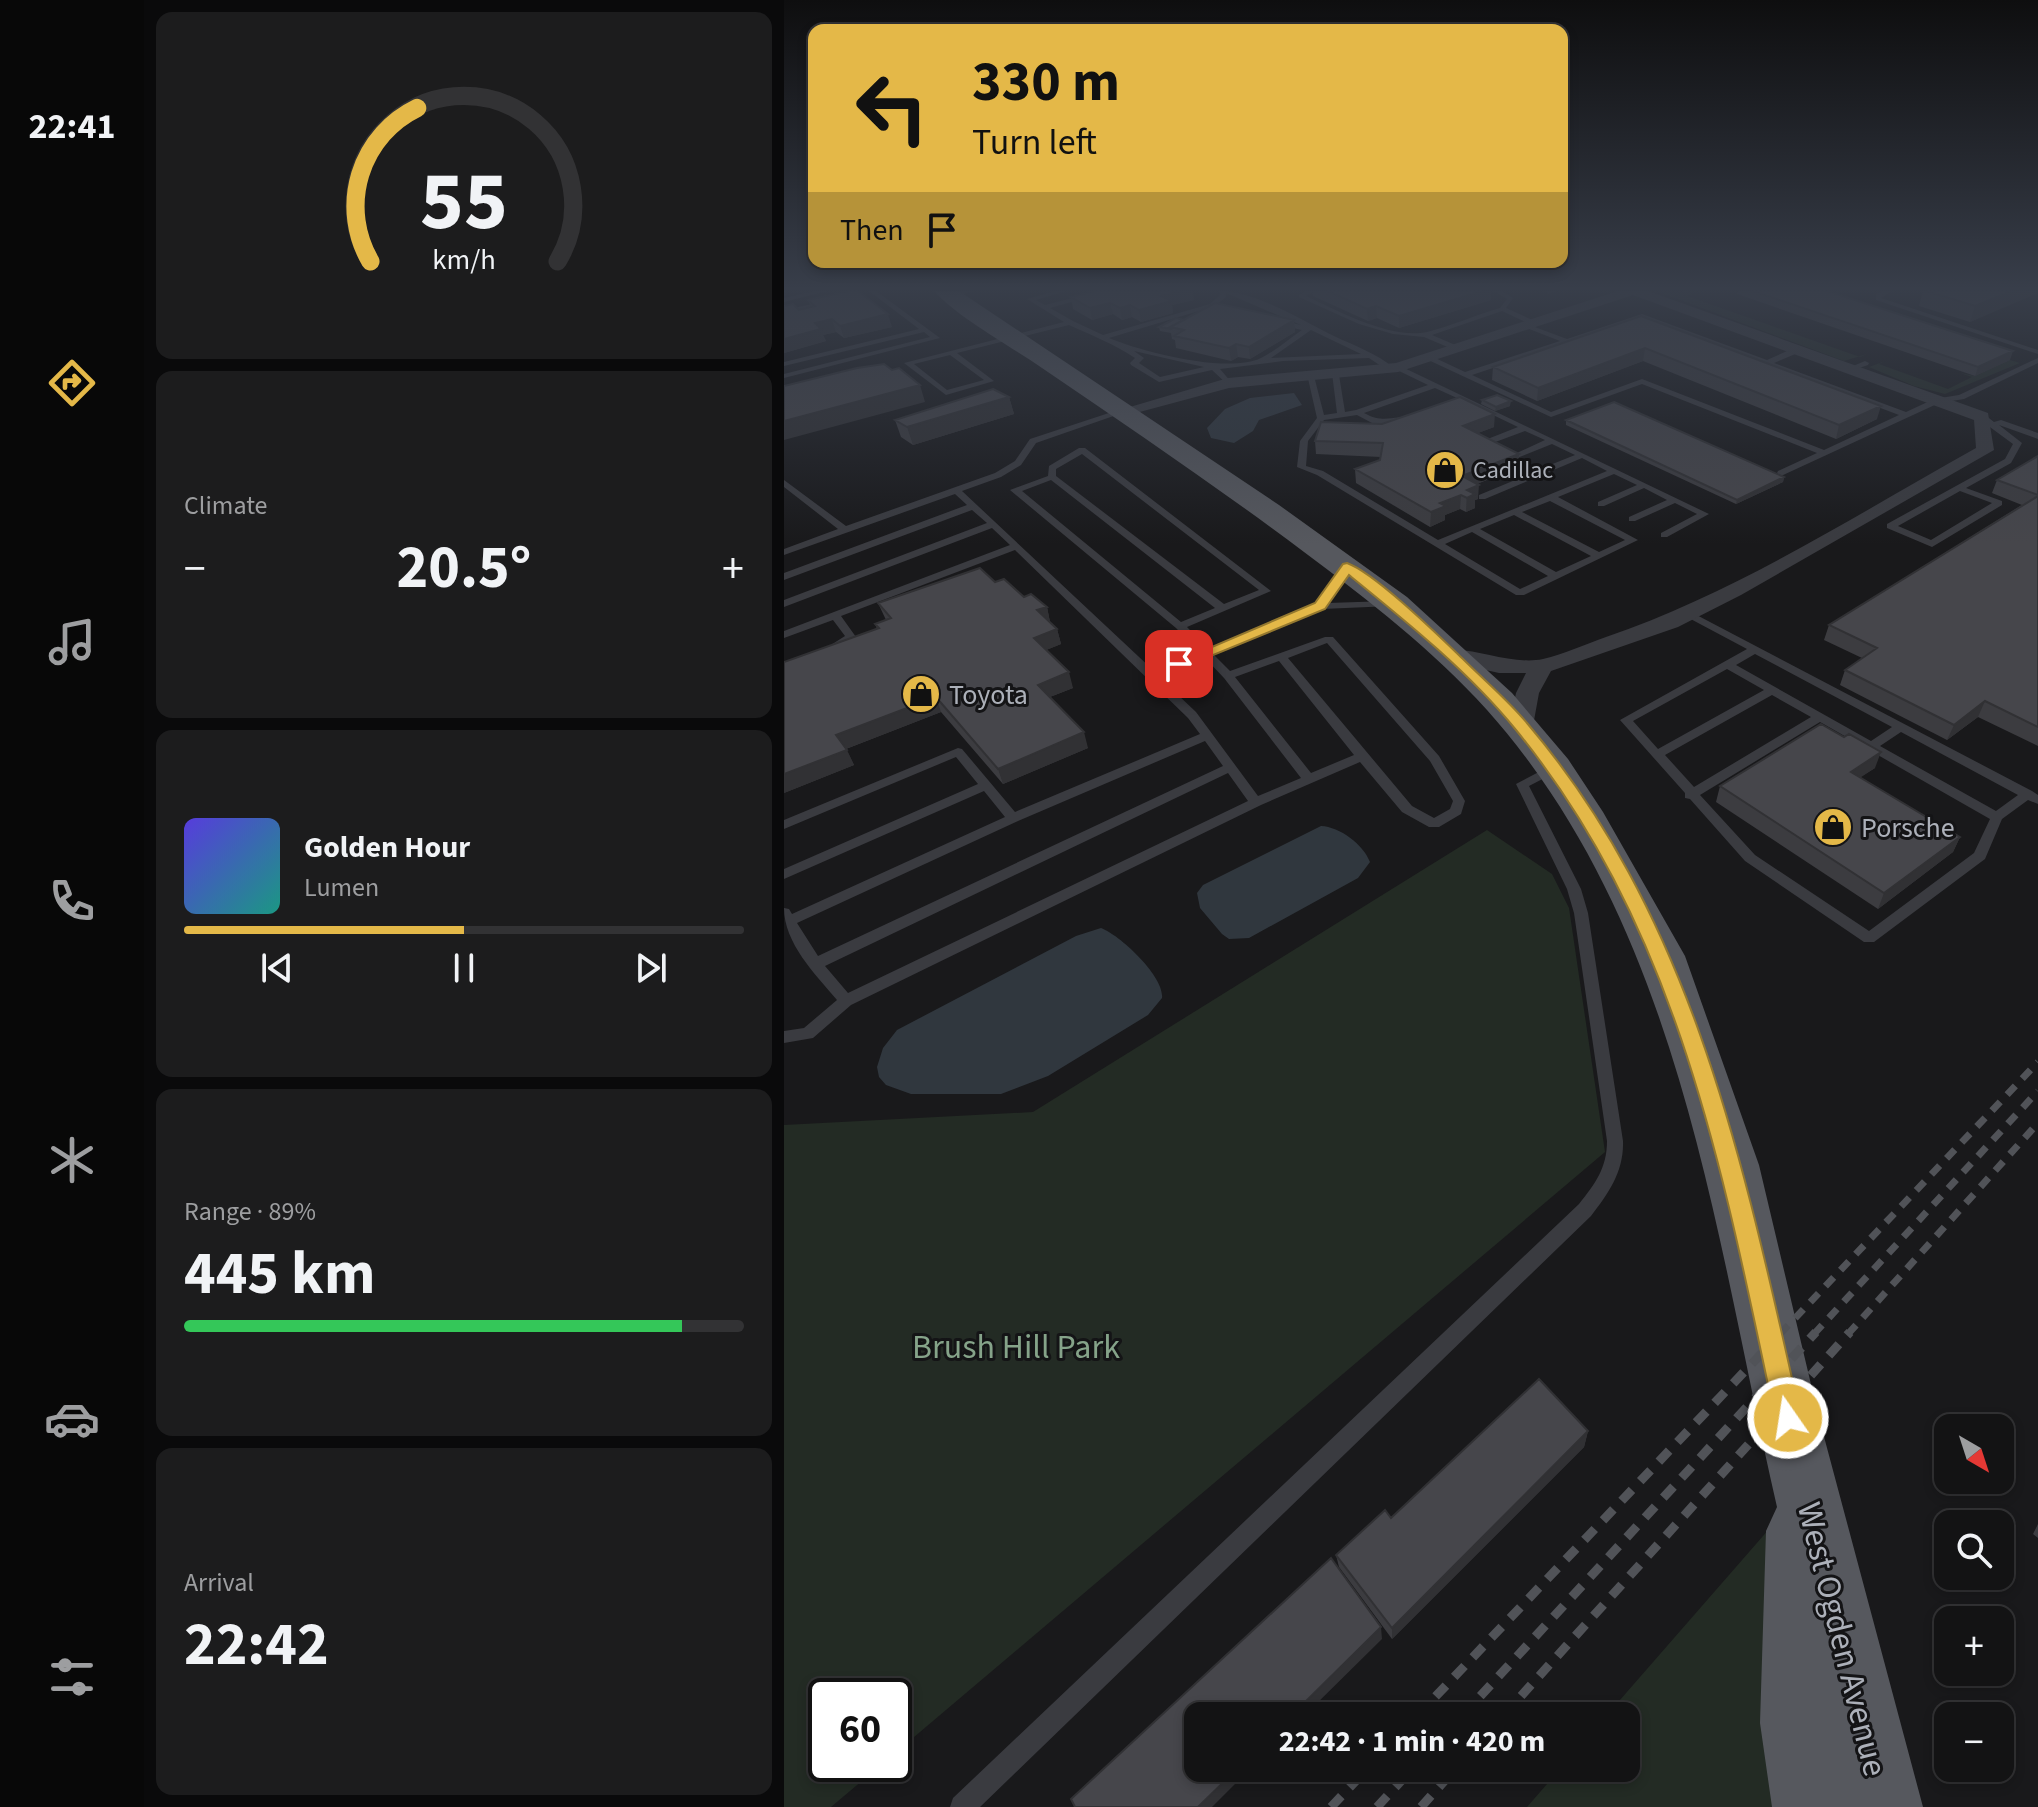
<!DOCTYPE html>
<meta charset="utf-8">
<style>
body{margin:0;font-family:"Source Sans 3",sans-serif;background:#1c1c1d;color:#f1f3f6;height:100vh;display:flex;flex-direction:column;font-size:30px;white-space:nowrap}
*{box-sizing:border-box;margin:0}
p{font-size:26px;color:#9d9ea0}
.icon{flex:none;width:44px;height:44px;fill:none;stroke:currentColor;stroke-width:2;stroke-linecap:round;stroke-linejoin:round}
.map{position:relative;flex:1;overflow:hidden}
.side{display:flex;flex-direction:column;gap:12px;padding:12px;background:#0a0a0b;width:640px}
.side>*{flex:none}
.banner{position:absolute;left:24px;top:24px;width:760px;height:244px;border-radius:16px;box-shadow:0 4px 12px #0003,0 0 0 2px #323234;background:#e4b848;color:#111;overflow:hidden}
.needle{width:52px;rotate:141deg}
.controls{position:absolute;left:1150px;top:1414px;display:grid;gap:16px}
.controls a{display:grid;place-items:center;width:80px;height:80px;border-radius:16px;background:#131314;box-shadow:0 4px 12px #0003,0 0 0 2px #323234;font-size:40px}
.speed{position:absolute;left:24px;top:1678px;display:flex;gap:16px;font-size:40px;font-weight:700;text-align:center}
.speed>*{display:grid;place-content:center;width:104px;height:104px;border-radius:50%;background:#131314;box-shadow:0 4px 12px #0003,0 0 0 2px #323234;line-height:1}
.speed .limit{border:4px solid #111;border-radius:12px;background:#fff;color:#111}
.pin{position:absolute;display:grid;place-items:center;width:68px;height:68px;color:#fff;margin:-34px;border-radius:16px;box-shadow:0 4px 12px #0006}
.me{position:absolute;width:88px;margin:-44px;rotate:347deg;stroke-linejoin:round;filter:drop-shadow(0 0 6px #0008)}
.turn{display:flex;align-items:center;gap:28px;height:168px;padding:0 32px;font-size:36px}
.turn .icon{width:104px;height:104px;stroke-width:2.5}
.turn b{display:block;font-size:56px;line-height:68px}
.then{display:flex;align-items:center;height:76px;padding:0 32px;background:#0003;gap:16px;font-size:30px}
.big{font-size:60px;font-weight:700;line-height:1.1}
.side .tile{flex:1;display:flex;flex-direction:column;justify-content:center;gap:12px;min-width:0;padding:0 28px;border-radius:16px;background:#1c1c1d}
.side .dial{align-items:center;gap:0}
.dial svg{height:208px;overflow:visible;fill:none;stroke:#323234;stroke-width:7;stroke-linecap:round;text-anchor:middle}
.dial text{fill:#f1f3f6;stroke:none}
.song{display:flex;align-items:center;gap:24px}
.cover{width:96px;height:96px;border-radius:12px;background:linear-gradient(135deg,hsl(250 70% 55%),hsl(170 70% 35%))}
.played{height:8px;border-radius:4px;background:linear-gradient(90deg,#e4b848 50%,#323234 50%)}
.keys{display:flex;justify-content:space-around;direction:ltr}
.heat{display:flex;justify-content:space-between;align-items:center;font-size:44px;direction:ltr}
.charge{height:12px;border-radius:6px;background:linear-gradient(90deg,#34c759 89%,#323234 0)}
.trip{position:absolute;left:400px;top:1702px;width:456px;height:80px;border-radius:16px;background:#131314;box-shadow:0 4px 12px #0003,0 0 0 2px #323234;font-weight:700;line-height:80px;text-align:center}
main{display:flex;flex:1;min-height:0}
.tabs{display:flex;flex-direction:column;width:144px;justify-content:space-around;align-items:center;background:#080808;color:#9d9ea0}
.tabs .icon{width:56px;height:56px}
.tabs .on{color:#e4b848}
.tabs b{font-size:36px;color:#f1f3f6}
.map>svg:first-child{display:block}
.green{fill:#232b24}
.water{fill:#30373e}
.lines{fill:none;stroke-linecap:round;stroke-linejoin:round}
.lane{fill:#3a3b40;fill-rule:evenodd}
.street{fill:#3a3b40;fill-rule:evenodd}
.primary{fill:#56585e;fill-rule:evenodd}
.rail-far1{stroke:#515358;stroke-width:7;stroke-dasharray:12 10;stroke-linecap:butt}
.rail{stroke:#515358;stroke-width:9;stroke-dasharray:15 12;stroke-linecap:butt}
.wall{fill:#3c3c40}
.shaded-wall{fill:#313134}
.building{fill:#46464b;stroke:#313134;stroke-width:2}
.route{fill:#e4b848;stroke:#94782f;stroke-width:2}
.labels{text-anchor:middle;stroke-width:6;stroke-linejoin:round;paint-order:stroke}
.far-poi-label{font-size:24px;fill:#acb0b9;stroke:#141416;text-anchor:start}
.poi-label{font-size:28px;fill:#acb0b9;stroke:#141416;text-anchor:start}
.near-park-label{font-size:34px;fill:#85a389;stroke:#141416}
.near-street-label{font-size:34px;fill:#acb0b9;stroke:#141416}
</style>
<main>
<nav class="tabs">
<b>22:41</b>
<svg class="icon on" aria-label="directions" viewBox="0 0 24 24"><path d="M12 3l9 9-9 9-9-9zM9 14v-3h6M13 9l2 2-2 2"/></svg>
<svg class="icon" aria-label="music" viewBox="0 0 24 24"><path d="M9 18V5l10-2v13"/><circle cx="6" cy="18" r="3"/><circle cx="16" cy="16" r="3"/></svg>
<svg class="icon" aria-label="phone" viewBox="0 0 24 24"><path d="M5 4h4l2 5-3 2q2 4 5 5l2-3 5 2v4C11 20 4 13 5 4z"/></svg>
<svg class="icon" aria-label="climate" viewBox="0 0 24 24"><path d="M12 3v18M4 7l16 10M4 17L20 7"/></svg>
<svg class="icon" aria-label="car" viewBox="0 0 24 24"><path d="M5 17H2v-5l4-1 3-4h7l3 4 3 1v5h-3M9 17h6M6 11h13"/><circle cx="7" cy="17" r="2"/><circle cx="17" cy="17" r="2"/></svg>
<svg class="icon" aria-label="filters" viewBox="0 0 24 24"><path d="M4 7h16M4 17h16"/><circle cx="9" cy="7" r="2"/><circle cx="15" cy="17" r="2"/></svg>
</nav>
<section class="side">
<div class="tile dial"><svg viewBox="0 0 100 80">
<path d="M14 69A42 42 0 1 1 86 69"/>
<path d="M14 69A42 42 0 0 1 32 10" stroke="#e4b848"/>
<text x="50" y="56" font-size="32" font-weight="700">55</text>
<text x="50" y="72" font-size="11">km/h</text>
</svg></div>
<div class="tile"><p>Climate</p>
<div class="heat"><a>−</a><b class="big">20.5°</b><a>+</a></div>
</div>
<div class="tile">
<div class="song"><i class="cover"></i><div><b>Golden Hour</b><p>Lumen</p></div></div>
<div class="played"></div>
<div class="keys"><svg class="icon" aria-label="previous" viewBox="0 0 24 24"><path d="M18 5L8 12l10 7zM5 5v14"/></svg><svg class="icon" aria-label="pause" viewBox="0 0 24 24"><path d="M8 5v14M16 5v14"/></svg><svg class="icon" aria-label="next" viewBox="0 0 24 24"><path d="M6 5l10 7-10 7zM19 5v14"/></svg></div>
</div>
<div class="tile"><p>Range · 89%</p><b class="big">445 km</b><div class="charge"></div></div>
<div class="tile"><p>Arrival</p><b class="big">22:42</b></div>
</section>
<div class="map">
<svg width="1254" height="1807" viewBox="0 0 1254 1807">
<rect width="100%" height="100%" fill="#19191b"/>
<!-- green -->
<path class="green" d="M903 291 908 293 903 296 1076 357 1083 354 1060 361 875 292Z
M1226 360 1236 363 1161 394 1130 386 1085 367 1101 361 1095 364 1164 389 1188 377 1176 373 1191 376Z
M703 830 768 874 785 908 821 1152 110 1754V1696H42V1764H98L47 1807H0V1125L249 1112Z
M986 1528 993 1807H743L777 1768H842V1716H822Z"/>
<!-- water -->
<path class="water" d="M510 393 518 405 475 420 469 431 450 443 427 438 423 428 441 409 466 398Z
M537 826C556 827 579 844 586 862L574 878 465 938 445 939 438 934 416 908 413 893 419 885Z
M317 928C336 935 381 977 378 998L364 1015 264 1076 217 1094H127L102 1085 95 1077 93 1067 99 1048 113 1030 292 936Z"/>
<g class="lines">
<!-- lane -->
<path class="lane" d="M31 291H43L0 302V298Z
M85 291H92L156 338 0 378V374L146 337 140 332 0 366V362L135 329Z
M179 291H189L168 298 165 296Z
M271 291H282L252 300 261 305 316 291H327L266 308 289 321 319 335 426 304 436 295 435 291C472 291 517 320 550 336 571 346 592 353 610 368L603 370 585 358 499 361 436 369 448 383 444 385 428 370 375 382 347 365 346 363 351 358C330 344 309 336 285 325L173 353 210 381 162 395 120 363 280 322 243 299ZM442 293 517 325 494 320 491 324 518 330C505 339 491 351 477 358 444 374 358 352 325 338L428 307 445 310V308L433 304 442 297ZM527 330 577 354 487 358ZM350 351 420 367 376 377 355 363 360 358ZM166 355 200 380 163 390 130 364Z
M522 291H530L522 296C554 311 608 340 643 332 667 326 692 315 716 308L723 299 710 291H718L729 298 722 308 755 323 748 325 718 311 648 335 676 347 677 349 673 351 640 337 609 334 575 324 515 297V295Z
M761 291H772L764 294Z
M1099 291H1108L1097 298 1254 350V354L1092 300V294Z
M43 301 45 304 0 314V310Z
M858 314 983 360 1010 348H1016V352L990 363 1122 412 1150 399 1175 395 1254 358V363L1180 399 1155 403 997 476 993 473 994 471 1033 453 858 384 767 417 640 358 647 356 681 372 776 341 740 327V323L783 339ZM858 318 1115 415 1040 450 858 379 767 412 688 375Z
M1081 361 1085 363 1084 365 1066 371 1062 369Z
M614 365 925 514 883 537H877V533L913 514 891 503 851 521H845V517L883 500 860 488 820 506H814V502L853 485 830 474 774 497 854 540 740 595H732L533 475 513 467 516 441 533 418 523 374 530 376 540 415 553 413 548 373 555 375 561 412 572 410 644 385 611 369 610 367ZM651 388 673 398 669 401 670 403 680 401 734 427 696 442V446L708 449 709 447 706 444 741 431 761 440 722 458 748 473 695 495V499H701L798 458 823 471 654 540 539 471 522 466 524 441 540 420 573 415 588 423 601 425 623 419C609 414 602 425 580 413ZM768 444 791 455 756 469 733 458ZM766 501 841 540 815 552 738 512ZM730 515 807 556 772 572 696 529ZM688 532 764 576 736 589 661 544Z
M334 410 341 412 252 443 237 465 217 477 178 491 370 671 415 652 392 628 226 490 264 476 265 466 295 448H301L487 591 403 627 424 649 532 604 559 565H567L568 567 544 603 604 601 608 602V606L538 609 429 654 446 671 541 637H549L655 756 681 801 677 814 655 827H645L618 812 576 762 477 805 67 1005 29 1038 0 1043V1031L20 1028 53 1000C31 974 0 943 0 908L5 909 8 914 221 817 200 791 0 879V869L194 784 172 757 0 829V820L174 748 178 749 231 812 416 734 404 718 231 550 57 616 72 637 49 652 45 653 39 650 61 636 49 620 0 638V631L226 545 208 528 0 607V600L203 523 188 510 0 580V573L183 505 171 494 0 555V549L54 529 0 487V480L62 526 211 473 231 461 246 439ZM298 454 475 590 440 604 272 476V469ZM267 480 431 608 397 622 238 491ZM543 643 646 761 669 801 666 809 650 818 628 806 504 658ZM421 658 440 678 517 778 474 796 412 712 375 677ZM495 661 570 755 527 773 451 677ZM421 741 439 766 34 956 13 923 234 821ZM444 773 464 801 64 993 41 966Z
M1195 415H1201L1210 422 1217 420 1254 433V439L1215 425 1238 443 1227 463 1182 488 1218 501V505L1148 547 1103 528V524L1221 459 1229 444 1195 419ZM1176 491 1208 503 1147 540 1114 526Z
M905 611 1248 791 1254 795V804L1244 800 1218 819 1201 859 1090 942H1080L961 861 906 799 901 798V793L836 720 963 649 901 616V612ZM971 654 1108 727 1087 741 952 665ZM943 669 980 690 874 749 849 721ZM988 695 1027 717 910 787 881 755ZM1036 722 1206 819 1190 853 1085 931 971 855 916 795ZM1117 732 1234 795 1212 811 1096 746Z
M770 764 776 768 774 771 745 786 797 889 804 913 839 1141C840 1171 825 1193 807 1216L196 1807H166L169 1798 795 1204C811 1184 823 1168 823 1141L790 913 783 889 732 784Z"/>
<!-- street -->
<path class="street" d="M834 291H864L1204 413 1210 450 957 595 894 627 767 671 755 693 749 726 737 733 725 726 732 693 742 673H715L662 661 659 656 662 651C687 645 727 666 759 659 780 654 802 644 822 637 953 592 1072 515 1192 448L1190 420 849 295 614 372 445 388 337 417 329 412 444 378 612 363Z"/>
<!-- primary -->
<path class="primary" d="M150 291H175L495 505 623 597 728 693 784 759 819 812 901 956 975 1165 1035 1418 1139 1807H988L976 1723 982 1531 993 1507C930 1233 898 929 703 710 649 650 584 600 520 552 435 488 346 428 258 368 228 347 173 317 150 291Z"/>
<!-- rail-far1 -->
<path class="rail-far1" d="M996 1334 1254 1062
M1030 1334 1254 1091
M1064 1334 1254 1123"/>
<!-- rail -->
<path class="rail" d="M633 1716 998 1332
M678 1716 1032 1332
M719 1716 1066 1332
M547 1807 584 1768
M593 1807 629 1768
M637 1807 672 1768"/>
</g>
<!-- wall -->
<path class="wall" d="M528 291H707V300L615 328 593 318 584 321 529 296Z
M954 291H1049L1046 292 1226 360 1191 376 953 294Z
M1139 291H1254L1186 322 1135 306Z
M287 297 410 300 388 305 389 313 357 322 348 317 338 320 329 314 308 320 289 309Z
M24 300 108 327 60 338 52 332 39 335 42 341 0 353V306L15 310 27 307Z
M857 316 1093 419 1052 439 859 361 753 401 708 380 709 367Z
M400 320H510L511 332 466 359 454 357 447 361 392 348 391 340 388 339 387 333 376 331 375 327Z
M225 397 230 414 129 445 117 437 111 420Z
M698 400 726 406 711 411 697 404Z
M782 420 1000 477 999 482 952 504 782 425Z
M598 424 710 427 694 433 735 454 734 467 693 484 694 499 691 500V508L682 512 676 509 661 515V520L646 527 572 483 571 469 596 460 597 457 532 454 531 441Z
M1254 456V746L1194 717 1163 740 1056 685 1061 670 1078 658 1040 640 1045 625 1238 505 1208 493 1213 480Z
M211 582 240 597 263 607 266 622 273 629 277 644 262 650 289 688 266 697 304 748 219 784 157 712 62 749 70 765 0 793 93 629 91 624 102 620 94 603Z
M1091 768 1076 777 1176 837 1169 852 1094 909 932 802 936 786Z
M804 1431 800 1447 608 1639 555 1567 552 1555 607 1518Z
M1254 1524V1538L1249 1534Z"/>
<!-- shaded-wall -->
<path class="shaded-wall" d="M397 291H409L410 300 388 305 389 313 357 322 355 310 377 296Z
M699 291H707V300L615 328V316Z
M1228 291H1254V293L1186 322 1191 306Z
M326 303 329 314 308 320 306 308Z
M346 305 348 317 338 320 336 308Z
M592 306 593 318 584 321 583 309Z
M104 314 108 327 60 338 56 326Z
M48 319 52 332 39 335 42 341 0 353V339L31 323Z
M510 320 511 332 466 359 465 347Z
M452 344 454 357 447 361 445 348Z
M861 348 859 361 753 401 754 388Z
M1229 351 1226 360 1191 376 1194 367Z
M136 385 141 402 0 440V421Z
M225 397 230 414 129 445 123 427Z
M727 401 726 406 711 411 712 407Z
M1097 406 1093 419 1052 439 1055 425Z
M711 414 710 427 678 439 679 426Z
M735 454 734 467 678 490V476Z
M1000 477 999 482 952 504 953 500Z
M695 485 694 499 691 500V508L682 512 683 490Z
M677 495 676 509 661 515V520L646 527 647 512 656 503Z
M263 607 266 622 257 624 253 610Z
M273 629 277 644 255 653 250 638Z
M285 672 289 688 258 700 254 685Z
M152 697 157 712 59 750 52 735Z
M1201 701 1194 717 1163 740 1170 725Z
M300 732 304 748 219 784 214 769Z
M63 750 70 765 0 793V774Z
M1097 752 1091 768 1062 787 1067 772Z
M1176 837 1169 852 1094 909 1100 893Z
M804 1431 800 1447 608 1639V1628Z
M597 1627 598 1639 520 1716H507Z
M454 1768H467L428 1807H414Z"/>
<!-- building -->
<path class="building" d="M65 291H74L104 314 56 326 48 319 31 323 37 329 0 339V306L9 304 15 310 31 306 24 300Z
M311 291H397L377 296 388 301 355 310 346 305 336 308 326 303 306 308 287 297Z
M544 291H699L615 316 592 306 583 309Z
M969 291H1043L1229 351 1194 367Z
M1142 291H1228L1191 306Z
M431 303 510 320 465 347 452 344 445 348 390 336 400 330 386 327Z
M857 316 1097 406 1055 425 861 348 754 388 709 367Z
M392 318 400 320 386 327 387 329 375 327Z
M100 364 108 370 115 368 136 385 0 421V386L73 368Z
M209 389 225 397 123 427 111 420Z
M713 395 727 401 712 407 698 400Z
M676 397 711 414 679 426 735 454 678 476 695 485 683 490 691 494 683 498 677 495 656 503 662 506 647 512 571 469 596 460 599 443 531 441 537 422 598 424Z
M830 402 1000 477 953 500 782 420Z
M1254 456V495L1213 480Z
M1254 496V727L1201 701 1170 725 1061 670 1093 648 1045 625Z
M196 568 211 582 220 579 240 597 247 594 263 607 253 610 273 629 250 638 285 672 254 685 300 732 214 769 152 697 52 735 63 750 0 774V662L95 628 91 624 107 618 94 603Z
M1037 724 1060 737 1065 734 1097 752 1067 772 1176 837 1100 893 936 786Z
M755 1379 804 1431 608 1628 552 1555 601 1510 607 1518Z
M547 1558 597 1627 507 1716H414V1768H454L414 1807H291L287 1799Z"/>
<!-- sky -->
<linearGradient id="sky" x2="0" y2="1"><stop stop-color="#0e0e0f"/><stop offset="0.53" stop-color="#383e4a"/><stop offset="1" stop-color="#383e4a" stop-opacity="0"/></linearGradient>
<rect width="1254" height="544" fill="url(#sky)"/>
<!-- route -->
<path class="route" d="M563 563C591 573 656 637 679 659 700 680 724 700 743 723 912 922 961 1171 1017 1418L1014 1427 1004 1431 995 1427 991 1418C939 1173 895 930 732 730 685 672 623 622 565 575L541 609 400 667 388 664 531 603 559 564Z"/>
<!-- icons -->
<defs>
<symbol id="shop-disc" viewBox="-11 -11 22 22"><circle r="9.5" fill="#e4b848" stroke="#141416"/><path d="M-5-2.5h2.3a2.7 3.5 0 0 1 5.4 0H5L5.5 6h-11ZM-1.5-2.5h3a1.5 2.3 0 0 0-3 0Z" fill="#111"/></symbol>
</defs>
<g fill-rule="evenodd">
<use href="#shop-disc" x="639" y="448" width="44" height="44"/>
<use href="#shop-disc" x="115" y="672" width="44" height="44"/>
<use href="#shop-disc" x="1027" y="805" width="44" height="44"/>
</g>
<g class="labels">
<!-- far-poi labels -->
<g class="far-poi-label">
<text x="689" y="478">Cadillac</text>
</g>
<!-- poi labels -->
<g class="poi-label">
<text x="165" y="704">Toyota</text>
<text x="1077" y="837">Porsche</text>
</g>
<!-- near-park labels -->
<g class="near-park-label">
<text x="232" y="1358">Brush Hill Park</text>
</g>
<!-- near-street labels -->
<g class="near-street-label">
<text transform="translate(1059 1639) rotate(76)" y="12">West Ogden Avenue</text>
</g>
</g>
</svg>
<div class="controls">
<a><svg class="needle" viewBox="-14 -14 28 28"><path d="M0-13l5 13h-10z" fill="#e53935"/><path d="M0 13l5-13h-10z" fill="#9d9ea0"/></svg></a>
<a><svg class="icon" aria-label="search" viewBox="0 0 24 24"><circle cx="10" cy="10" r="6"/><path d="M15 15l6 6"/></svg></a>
<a>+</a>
<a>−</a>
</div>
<div class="speed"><div class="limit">60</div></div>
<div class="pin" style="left:395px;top:664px;background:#d93025"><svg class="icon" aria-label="arrive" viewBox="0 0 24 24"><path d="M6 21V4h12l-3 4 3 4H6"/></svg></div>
<svg class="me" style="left:1004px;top:1418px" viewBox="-20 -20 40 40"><circle r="17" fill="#e4b848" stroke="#fff" stroke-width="3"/><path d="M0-11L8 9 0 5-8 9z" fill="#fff"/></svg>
<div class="trip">22:42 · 1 min · 420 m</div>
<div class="banner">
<div class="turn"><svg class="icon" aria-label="left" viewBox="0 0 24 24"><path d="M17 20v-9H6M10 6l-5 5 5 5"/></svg><div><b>330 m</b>Turn left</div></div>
<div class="then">Then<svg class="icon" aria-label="arrive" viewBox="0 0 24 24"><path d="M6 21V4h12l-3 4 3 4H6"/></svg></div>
</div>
</div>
</main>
